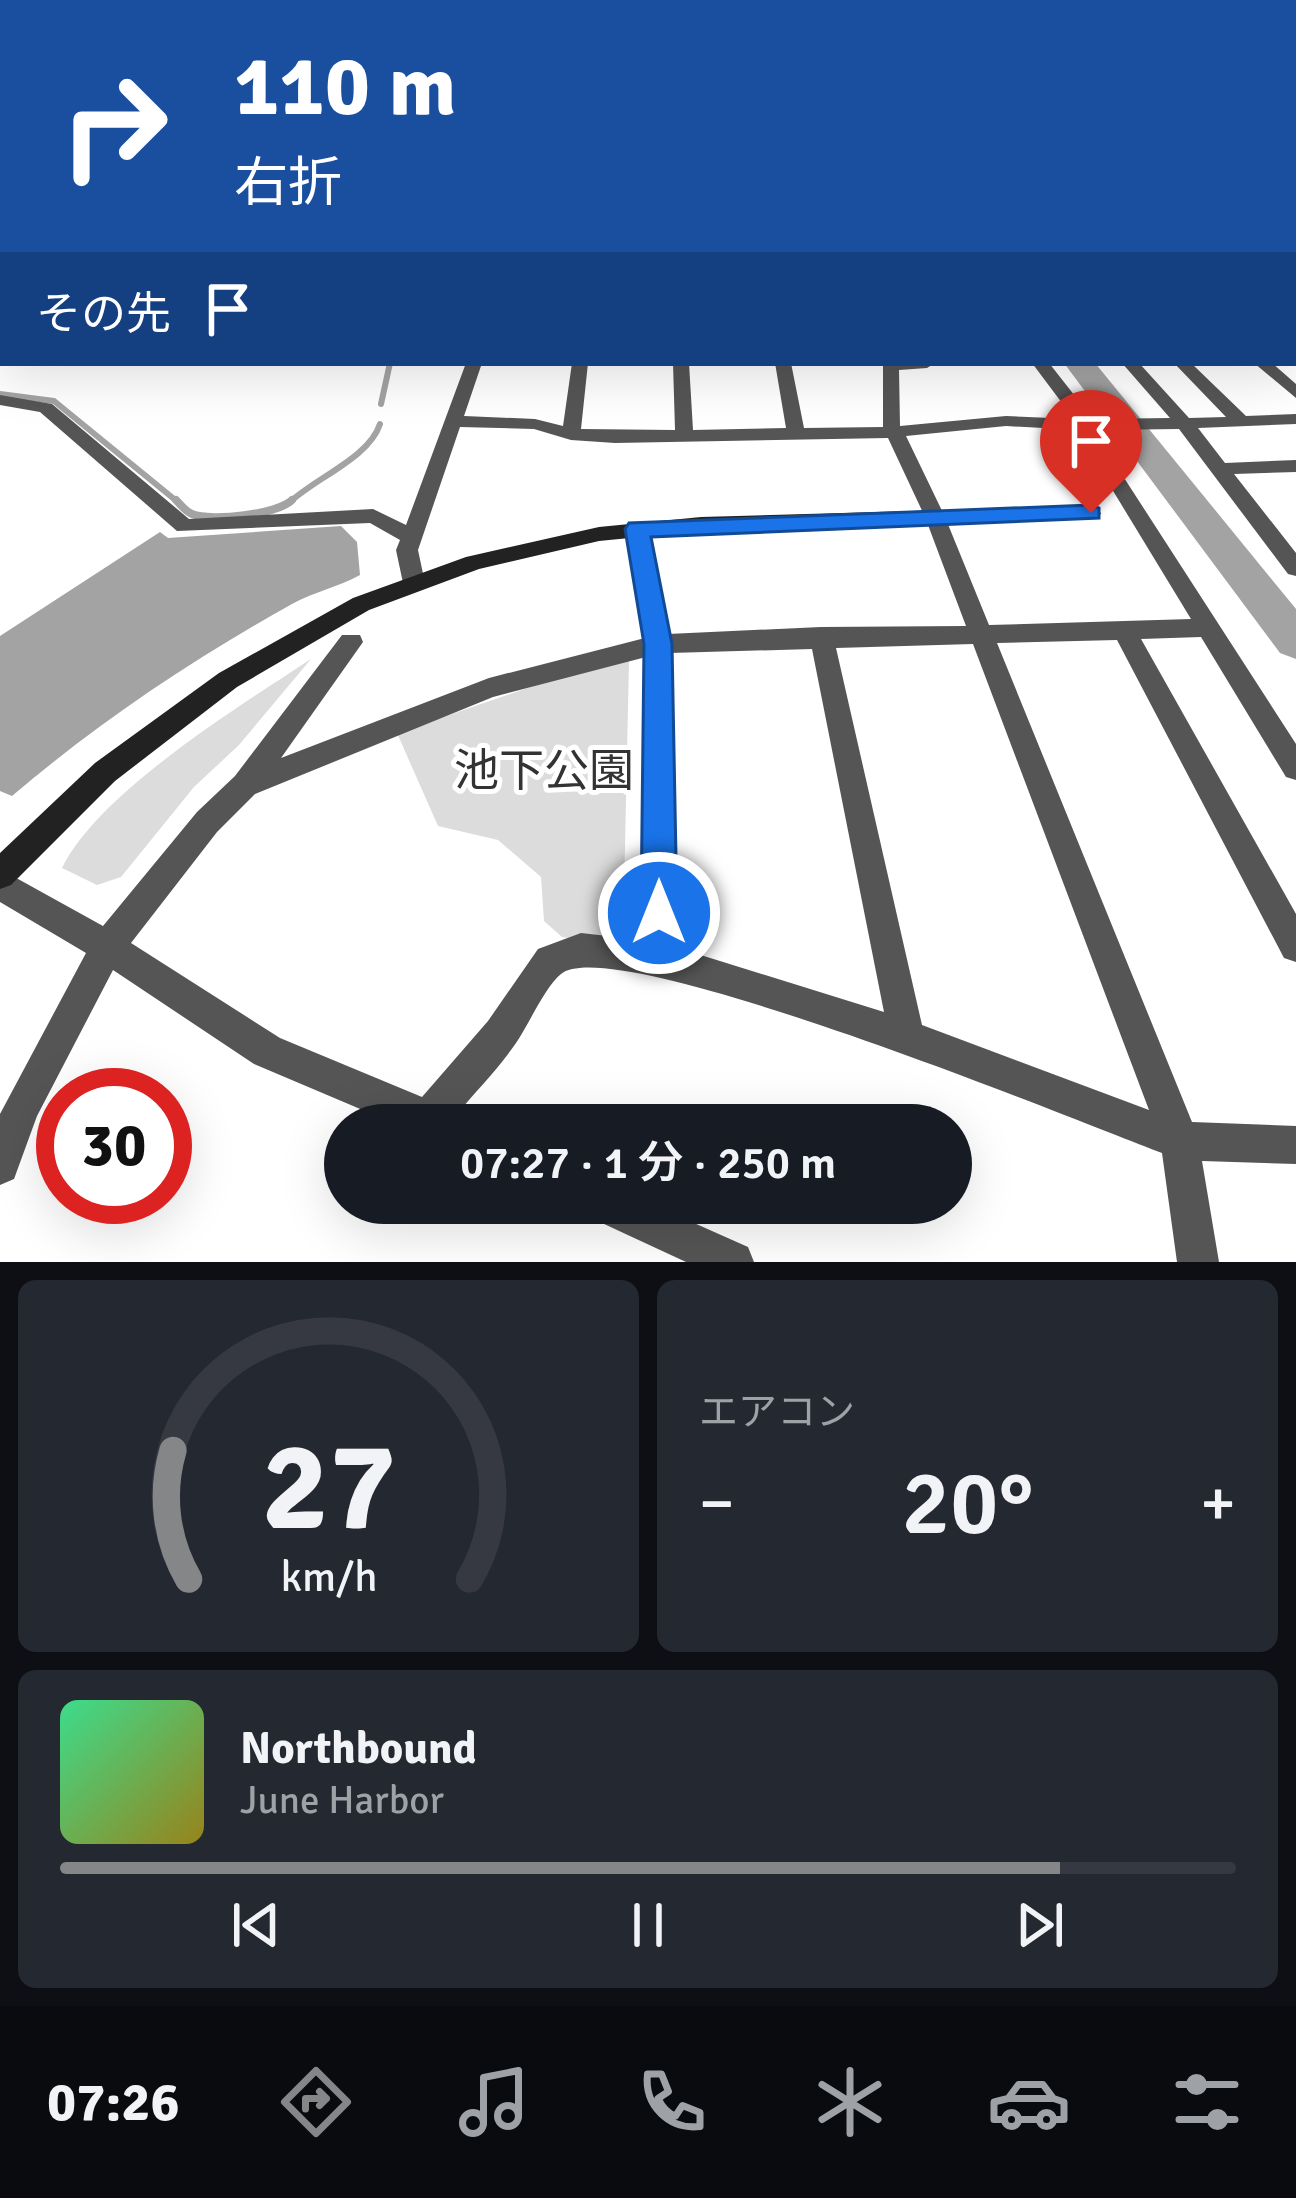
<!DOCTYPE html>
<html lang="ja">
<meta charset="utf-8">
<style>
body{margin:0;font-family:Signika,"Noto Sans JP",sans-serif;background:#242831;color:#f1f3f6;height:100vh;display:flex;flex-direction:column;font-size:45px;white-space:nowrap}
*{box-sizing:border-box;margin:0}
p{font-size:39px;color:#9ea1a6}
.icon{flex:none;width:66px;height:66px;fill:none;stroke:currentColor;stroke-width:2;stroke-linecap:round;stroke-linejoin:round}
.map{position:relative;height:1262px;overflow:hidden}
.side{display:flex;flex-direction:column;gap:18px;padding:18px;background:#0d0f14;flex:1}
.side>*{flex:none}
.top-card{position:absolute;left:0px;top:0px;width:1296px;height:366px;box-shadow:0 12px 48px #0002;background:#1a4fa0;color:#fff;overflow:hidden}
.speed{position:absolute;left:36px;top:1068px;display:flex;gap:24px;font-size:60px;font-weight:700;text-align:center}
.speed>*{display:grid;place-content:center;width:156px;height:156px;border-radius:50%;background:#171b24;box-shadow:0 12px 48px #0002;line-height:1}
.speed .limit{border:18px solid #d22;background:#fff;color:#111}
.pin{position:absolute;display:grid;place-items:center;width:102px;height:102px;color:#fff;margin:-123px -51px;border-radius:50% 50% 50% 0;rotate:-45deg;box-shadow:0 0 12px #0007}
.pin .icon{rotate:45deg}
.me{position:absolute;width:132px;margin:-66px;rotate:0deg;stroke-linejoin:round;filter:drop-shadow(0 0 9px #0008)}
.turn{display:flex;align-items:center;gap:42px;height:252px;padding:0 36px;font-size:54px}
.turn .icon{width:156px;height:156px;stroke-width:2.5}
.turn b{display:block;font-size:84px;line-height:102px}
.then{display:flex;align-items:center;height:114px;padding:0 36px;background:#0003;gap:24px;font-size:45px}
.big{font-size:90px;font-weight:600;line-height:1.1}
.side .widget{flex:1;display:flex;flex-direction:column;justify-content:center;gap:18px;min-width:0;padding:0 42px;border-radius:18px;background:#242831}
.side .dial{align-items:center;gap:0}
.dial svg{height:312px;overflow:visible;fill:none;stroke:#363941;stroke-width:7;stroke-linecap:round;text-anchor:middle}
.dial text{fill:#f1f3f6;stroke:none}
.song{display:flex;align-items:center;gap:36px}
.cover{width:144px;height:144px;border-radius:18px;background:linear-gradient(135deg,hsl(150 70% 55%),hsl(50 70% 35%))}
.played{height:12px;border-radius:6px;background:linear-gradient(90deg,#858687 85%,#363941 85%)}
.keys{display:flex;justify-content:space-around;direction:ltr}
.heat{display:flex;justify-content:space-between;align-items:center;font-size:66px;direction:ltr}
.side .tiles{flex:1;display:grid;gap:18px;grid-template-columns:1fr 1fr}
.widget:last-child{grid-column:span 2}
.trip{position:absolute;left:324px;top:1104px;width:648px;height:120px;border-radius:60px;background:#171b24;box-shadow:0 12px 48px #0002;font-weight:600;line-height:120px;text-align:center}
.dock{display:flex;height:192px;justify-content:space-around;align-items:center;background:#090b0e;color:#9ea1a6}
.dock .icon{width:84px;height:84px}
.dock .selected{color:#858687}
.dock b{font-size:54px;color:#f1f3f6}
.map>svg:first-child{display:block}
.green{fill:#dcdcdc}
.water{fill:#a3a3a3}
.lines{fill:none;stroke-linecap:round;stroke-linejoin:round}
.stream-far1{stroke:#a3a3a3;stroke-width:6}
.stream{stroke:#a3a3a3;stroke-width:8}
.river{fill:#a3a3a3;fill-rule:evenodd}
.street{fill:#555;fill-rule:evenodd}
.secondary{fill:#222;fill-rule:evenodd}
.route{fill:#1a73e8;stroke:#114b97;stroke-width:3}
.labels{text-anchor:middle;stroke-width:10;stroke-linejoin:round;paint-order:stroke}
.park-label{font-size:45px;fill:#333;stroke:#fff}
</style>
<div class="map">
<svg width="1296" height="1262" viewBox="0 0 1296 1262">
<rect width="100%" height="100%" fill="#fff"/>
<!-- green -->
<path class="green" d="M615 658 629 660 623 940 616 945 562 937 544 921 541 877 498 840 438 826 397 733Z
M311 659 239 745 194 787 121 877 97 885 62 868C99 792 240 706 311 659Z"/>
<!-- water -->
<path class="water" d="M341 526 357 542 360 575C338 587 314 592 292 604 192 660 99 722 12 796L0 791V636L160 532 168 538Z"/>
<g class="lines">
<!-- stream-far1 -->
<path class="stream-far1" d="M0 394 54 401 179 503
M381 404 390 363
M289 503C315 478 369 458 380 424"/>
<!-- stream -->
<path class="stream" d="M176 500C181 505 185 511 192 514 212 522 278 514 292 500"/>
<!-- river -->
<path class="river" d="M1064 363H1095L1296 609V659L1280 653Z"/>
<!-- street -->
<path class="street" d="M0 147H3V153H0Z
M1293 181H1296V187H1293Z
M3 218V226L0 227V219Z
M0 255 3 256 0 265Z
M1293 257 1296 258V267L1293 266Z
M1293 309 1296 310V321L1293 320Z
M1293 352 1296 353V364L1292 363Z
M466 363H482L464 416 535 419 563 426 572 363H588L581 429 675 430 673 363H689L693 430 786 428 775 363H791L804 428 883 427V363H935L927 368 899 370 900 426 1006 416 1074 419 1032 363H1049L1093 419 1170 418 1122 363H1139L1189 418 1226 417 1174 363H1191L1246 416 1296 414V424L1198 428 1225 463 1296 460V472L1234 474 1296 553V576L1288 574 1179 429 1099 430 1108 453 1296 744V780L1286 777 1201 637 1141 639 1296 914V962L1284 958 1117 640 997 643 1192 1122 1296 1126V1164L1202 1161 1219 1262H1177L1162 1153C1083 1123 613 930 561 974 545 987 529 1024 516 1043 499 1068 477 1090 457 1114L462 1125H398L254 1064 113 970 37 1116 14 1179 0 1185V1114L86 953 0 902V869L103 926 197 812 235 776 342 635H360L363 642 281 758 489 678 645 638 626 529 637 522 648 529 668 634 821 627 966 626 925 517 888 438 615 443 571 440 534 429 460 427 418 550 425 583 414 591 403 583 396 550 400 540 370 523 177 531 40 412 0 405V395L52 404 189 519 373 509 406 525ZM1006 426 1080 430 1090 453 1191 619 989 625 945 517 906 436ZM973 644 1149 1110 922 1025 836 648ZM812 649 884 1012 675 947 670 653ZM646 657 643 940 581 933 538 949 488 1021 422 1097 280 1038 131 943 217 832 255 794 493 697Z
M1254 363H1272L1296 384V398Z
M583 1203H649L748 1247 754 1262H686L589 1217Z"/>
<!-- secondary -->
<path class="secondary" d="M1293 212H1296V220H1293Z
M1091 506 1101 513 1098 518 701 531 599 541 479 569 369 610 237 687 115 781 11 885 0 889V853L95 763 219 673 353 598 466 557 599 527 701 517Z"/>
</g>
<!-- sky -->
<linearGradient id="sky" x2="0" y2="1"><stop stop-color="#8cadcc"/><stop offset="0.43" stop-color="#fff"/><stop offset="1" stop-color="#fff" stop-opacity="0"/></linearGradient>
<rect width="1296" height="309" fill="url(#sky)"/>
<!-- route -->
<path class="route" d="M1091 505 1099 508V518L651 537 672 644 677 913 672 926 659 931 646 926 641 913 644 644 625 529 629 523Z"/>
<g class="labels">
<!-- park labels -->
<g class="park-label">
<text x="544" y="786">池下公園</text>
</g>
</g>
</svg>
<div class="speed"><div class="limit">30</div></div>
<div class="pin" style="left:1091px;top:513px;background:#d93025"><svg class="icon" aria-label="arrive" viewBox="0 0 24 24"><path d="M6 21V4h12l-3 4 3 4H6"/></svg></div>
<svg class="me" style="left:659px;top:913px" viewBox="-20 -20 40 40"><circle r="17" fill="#1a73e8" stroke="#fff" stroke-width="3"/><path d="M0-11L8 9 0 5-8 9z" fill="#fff"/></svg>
<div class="trip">07:27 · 1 分 · 250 m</div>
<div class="top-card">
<div class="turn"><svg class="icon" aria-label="right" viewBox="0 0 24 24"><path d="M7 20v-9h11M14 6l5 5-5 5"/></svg><div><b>110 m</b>右折</div></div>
<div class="then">その先<svg class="icon" aria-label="arrive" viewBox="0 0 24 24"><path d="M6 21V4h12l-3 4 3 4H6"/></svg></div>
</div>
</div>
<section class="side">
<div class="tiles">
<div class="widget dial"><svg viewBox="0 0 100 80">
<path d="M14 69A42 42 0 1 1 86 69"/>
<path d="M14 69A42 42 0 0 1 10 36" stroke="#858687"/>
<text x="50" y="56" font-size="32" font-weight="700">27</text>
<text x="50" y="72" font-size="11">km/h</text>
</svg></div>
<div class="widget"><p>エアコン</p>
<div class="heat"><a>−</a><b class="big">20°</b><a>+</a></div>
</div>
<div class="widget">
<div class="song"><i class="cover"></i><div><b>Northbound</b><p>June Harbor</p></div></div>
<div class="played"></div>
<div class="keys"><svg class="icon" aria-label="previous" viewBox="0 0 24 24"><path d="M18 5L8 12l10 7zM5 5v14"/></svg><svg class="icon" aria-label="pause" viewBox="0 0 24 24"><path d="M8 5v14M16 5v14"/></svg><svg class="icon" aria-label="next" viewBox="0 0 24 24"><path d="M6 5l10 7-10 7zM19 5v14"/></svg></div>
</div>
</div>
</section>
<nav class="dock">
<b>07:26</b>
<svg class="icon selected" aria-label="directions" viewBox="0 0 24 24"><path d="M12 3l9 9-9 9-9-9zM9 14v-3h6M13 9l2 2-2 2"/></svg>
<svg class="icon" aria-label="music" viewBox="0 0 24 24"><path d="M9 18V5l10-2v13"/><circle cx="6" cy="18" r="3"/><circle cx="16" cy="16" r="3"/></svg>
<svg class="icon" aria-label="phone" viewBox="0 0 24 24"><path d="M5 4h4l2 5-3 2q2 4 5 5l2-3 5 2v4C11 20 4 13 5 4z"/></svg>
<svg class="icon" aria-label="climate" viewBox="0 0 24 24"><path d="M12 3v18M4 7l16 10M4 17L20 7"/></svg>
<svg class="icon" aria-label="car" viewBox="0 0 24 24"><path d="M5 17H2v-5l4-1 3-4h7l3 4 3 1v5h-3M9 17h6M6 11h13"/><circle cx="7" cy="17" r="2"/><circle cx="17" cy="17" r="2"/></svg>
<svg class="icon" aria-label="filters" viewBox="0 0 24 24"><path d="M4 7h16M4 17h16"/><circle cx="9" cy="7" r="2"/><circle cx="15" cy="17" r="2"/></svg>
</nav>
